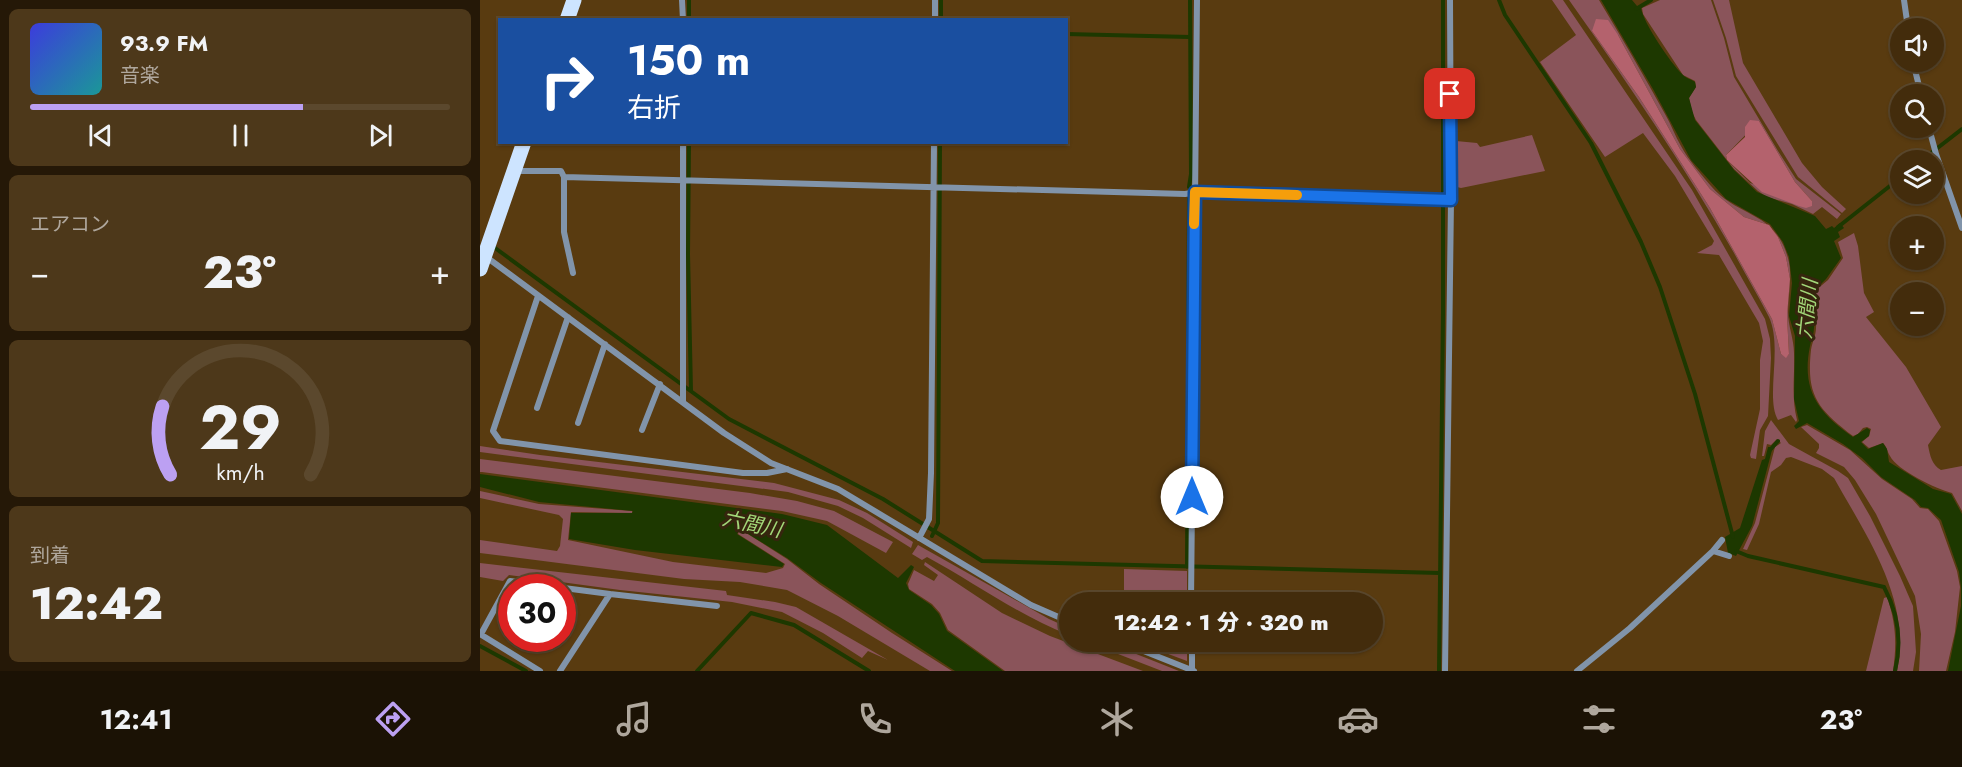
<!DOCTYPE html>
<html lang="ja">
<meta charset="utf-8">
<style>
body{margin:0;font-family:Jost,"Noto Sans JP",sans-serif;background:#4d381a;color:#f1f3f6;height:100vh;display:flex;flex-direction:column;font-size:22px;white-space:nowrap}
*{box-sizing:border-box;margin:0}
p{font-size:20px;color:#afa79d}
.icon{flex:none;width:33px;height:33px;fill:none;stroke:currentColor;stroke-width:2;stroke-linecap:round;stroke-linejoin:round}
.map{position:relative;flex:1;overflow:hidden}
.sheet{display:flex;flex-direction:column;gap:9px;padding:9px;background:#251807;width:480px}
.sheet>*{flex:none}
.top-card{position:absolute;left:18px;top:18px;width:570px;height:126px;border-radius:0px;box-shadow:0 2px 4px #0004,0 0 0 2px #5b482d;background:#1a4fa0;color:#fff;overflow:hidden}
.fabs{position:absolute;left:1410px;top:18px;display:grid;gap:12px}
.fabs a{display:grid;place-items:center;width:54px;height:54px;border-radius:50%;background:#432c0c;box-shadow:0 2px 4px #0004,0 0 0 2px #5b482d;font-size:30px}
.speed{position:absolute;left:18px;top:574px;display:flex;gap:12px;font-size:30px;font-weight:700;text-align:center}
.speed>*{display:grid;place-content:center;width:78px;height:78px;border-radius:50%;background:#432c0c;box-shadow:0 2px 4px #0004,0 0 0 2px #5b482d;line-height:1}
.speed .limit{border:9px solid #d22;background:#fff;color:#111}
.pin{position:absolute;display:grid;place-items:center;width:51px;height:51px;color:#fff;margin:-26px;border-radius:12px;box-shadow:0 3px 9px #0006}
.me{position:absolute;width:66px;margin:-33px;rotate:0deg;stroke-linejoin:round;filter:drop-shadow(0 0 4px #0008)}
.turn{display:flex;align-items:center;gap:21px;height:126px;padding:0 30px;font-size:27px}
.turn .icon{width:78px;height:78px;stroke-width:2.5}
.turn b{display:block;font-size:42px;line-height:51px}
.big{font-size:45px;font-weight:800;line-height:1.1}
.sheet .tile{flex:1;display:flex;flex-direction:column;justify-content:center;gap:9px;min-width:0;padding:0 21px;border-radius:9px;background:#4d381a}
.sheet .dial{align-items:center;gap:0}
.dial svg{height:156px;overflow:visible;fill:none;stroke:#5b482d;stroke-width:7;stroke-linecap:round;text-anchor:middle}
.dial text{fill:#f1f3f6;stroke:none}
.song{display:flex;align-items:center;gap:18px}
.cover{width:72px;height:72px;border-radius:9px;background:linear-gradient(135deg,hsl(240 70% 55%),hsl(180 70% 35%))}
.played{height:6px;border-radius:3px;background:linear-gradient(90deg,#bca0f2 65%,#5b482d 65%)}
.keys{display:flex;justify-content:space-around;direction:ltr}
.heat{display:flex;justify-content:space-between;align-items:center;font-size:33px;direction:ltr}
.trip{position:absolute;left:579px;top:592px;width:324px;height:60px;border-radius:30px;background:#432c0c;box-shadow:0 2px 4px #0004,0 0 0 2px #5b482d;font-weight:800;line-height:60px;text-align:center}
.menu{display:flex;height:96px;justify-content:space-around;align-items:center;background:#1b1205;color:#afa79d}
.menu .icon{width:42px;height:42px}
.menu .selected{color:#bca0f2}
.menu b{font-size:27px;color:#f1f3f6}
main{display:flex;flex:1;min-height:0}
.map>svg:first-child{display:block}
.green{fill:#8a545a;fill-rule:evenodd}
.forest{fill:#b4626d}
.water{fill:#1d3800}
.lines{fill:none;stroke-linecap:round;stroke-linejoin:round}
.stream{stroke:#1d3800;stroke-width:4}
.street{stroke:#8194aa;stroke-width:6}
.primary{stroke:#cde4ff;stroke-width:15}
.route-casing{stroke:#114b97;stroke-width:15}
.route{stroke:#1a73e8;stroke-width:10}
.slow{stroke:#f59e0b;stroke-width:10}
.labels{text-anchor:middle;stroke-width:6;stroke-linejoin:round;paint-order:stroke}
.water-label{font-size:20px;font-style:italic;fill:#a2d778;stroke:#36250e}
</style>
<main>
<section class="sheet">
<div class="tile">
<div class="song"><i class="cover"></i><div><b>93.9 FM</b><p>音楽</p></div></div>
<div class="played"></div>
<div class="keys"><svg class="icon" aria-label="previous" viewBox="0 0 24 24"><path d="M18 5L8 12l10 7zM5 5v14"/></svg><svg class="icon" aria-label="pause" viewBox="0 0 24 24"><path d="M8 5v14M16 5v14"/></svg><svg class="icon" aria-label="next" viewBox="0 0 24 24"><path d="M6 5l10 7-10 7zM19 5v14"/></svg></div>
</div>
<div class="tile"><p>エアコン</p>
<div class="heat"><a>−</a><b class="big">23°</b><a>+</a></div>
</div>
<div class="tile dial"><svg viewBox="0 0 100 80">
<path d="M14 69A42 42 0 1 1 86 69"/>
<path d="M14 69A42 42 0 0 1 10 34" stroke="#bca0f2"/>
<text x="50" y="56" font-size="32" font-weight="700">29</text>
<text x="50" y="72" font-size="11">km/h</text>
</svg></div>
<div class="tile"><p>到着</p><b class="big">12:42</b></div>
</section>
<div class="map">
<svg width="1482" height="671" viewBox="0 0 1482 671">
<rect width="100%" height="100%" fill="#593b10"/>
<!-- green -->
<path class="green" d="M1072 0H1083L1212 190 1285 319 1290 339 1291 358 1288 416 1280 430 1276 459 1271 458 1270 455 1280 409V360L1283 341 1279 323 1239 255 1217 253 1232 245 1234 241 1195 176 1163 133 1125 157 1060 62 1096 35Z
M1089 0H1119C1142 38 1164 76 1185 114 1191 124 1195 136 1201 146 1209 161 1221 174 1231 186 1260 219 1294 210 1308 258 1313 276 1308 294 1308 312 1308 326 1314 339 1314 353 1315 377 1311 396 1317 420L1316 422 1311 415 1298 420C1285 398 1303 348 1289 317 1278 295 1265 274 1254 253 1204 165 1147 82 1089 0ZM1112 31 1138 35 1200 149 1230 189 1264 217 1289 225 1298 237 1306 257 1310 279 1307 316 1309 354 1306 357 1301 354 1292 319 1230 208 1159 97Z
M1180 0H1231L1244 38 1254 77 1298 151 1316 179 1361 214 1357 219 1342 207 1333 214 1312 204 1287 197 1278 191 1254 169 1216 120 1212 112 1209 98 1216 87 1215 81 1203 75 1163 14 1162 8ZM1279 121 1315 182 1332 201 1270 183 1247 160 1246 155Z
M1233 0H1249L1263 63 1322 163 1342 187 1366 209 1362 213 1318 177 1256 76 1246 38Z
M1052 135 1065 171 981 188 977 187 976 141 997 143 1000 147Z
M1374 233 1378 246 1384 293 1394 312 1386 317 1426 367 1461 427 1448 445C1450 456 1452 465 1461 470L1482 466V511L1472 493C1456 489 1417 470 1410 456 1407 451 1407 447 1403 443L1389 448 1382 442 1389 436 1391 429 1387 427 1383 428 1378 434 1373 436C1338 409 1326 396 1331 350 1332 343 1336 335 1336 328 1337 315 1336 303 1336 290L1348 280 1363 258 1358 242Z
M1291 420 1309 444 1358 471 1368 478 1390 516 1420 576 1433 606 1436 652 1433 671H1417C1432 600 1387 537 1354 478L1342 469 1311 457 1306 458 1301 465 1291 472 1279 524 1267 550 1263 549 1275 523 1295 447 1301 443 1297 439 1291 445 1287 444 1284 456H1282L1285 431Z
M1327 425 1370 450 1402 479 1432 499 1440 508 1448 509 1459 521 1477 571 1480 587 1475 632 1466 671H1439L1441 634 1435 596 1396 514 1375 480 1364 467 1336 453 1339 448V444L1321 427Z
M0 446 60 455 294 483 359 500 387 513 433 542 431 548 383 518 358 506 308 492 0 452Z
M0 459 270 493 317 501 354 511 413 542 406 553 347 521 302 511 2 472H0Z
M0 491 59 504 152 511V513L91 512 88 540 193 562 286 573 303 568 305 564 258 534 260 529 307 559 339 584 412 633 472 671H450L358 616 307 590 260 582 204 579 0 553V540L77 551 80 546 83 519 79 515 0 498Z
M438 545 569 619 589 628V635C538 615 495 583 447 557L442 560 432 554Z
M445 562 522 613 570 636 663 671H525L468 630 460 613 452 604 429 589 428 584 434 570 454 581 458 575 444 565Z
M0 563 246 591 247 595 295 602 316 607 408 660 388 651 382 658 343 633 302 612 252 602 140 590 29 575 23 581 0 577Z
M644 569 707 571V603H644Z
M1407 597C1416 623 1417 644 1413 671H1386L1404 598Z
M607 642H626L699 671H682Z
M656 642H707V661Z"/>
<!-- forest -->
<path class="forest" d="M1116 19 1128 20 1138 35 1200 149 1230 189 1264 217 1289 225 1298 237 1306 257 1310 279 1307 316 1309 354 1306 358 1301 354 1292 319 1230 208 1159 97 1112 31Z
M1270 120 1279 121 1315 182 1332 201V206L1326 208 1319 206 1282 192 1247 160 1246 155 1265 137V127Z"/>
<!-- water -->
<path class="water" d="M1121 0H1152L1157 6 1161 8C1164 24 1190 62 1202 74 1205 78 1211 79 1215 82L1216 87 1209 98 1215 120 1254 170 1277 192 1335 216 1346 229 1352 226 1354 228 1360 223 1364 228 1358 232 1360 237 1354 241 1361 258 1346 279 1335 290C1334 302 1336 315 1334 328 1334 334 1331 340 1330 346 1321 390 1338 413 1373 437L1387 428 1390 430 1389 436 1381 442 1388 449 1403 443 1407 449 1409 462 1453 489 1471 494 1482 514V671H1468L1481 606V588L1479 572 1461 520 1448 508 1441 507 1435 500 1401 477 1382 458 1363 444 1327 423 1316 429 1314 426 1319 421 1314 399 1315 336 1309 316 1312 283 1309 257 1303 242 1290 224 1246 199 1211 160 1173 89Z
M1288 447H1291L1292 450 1272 526 1256 556 1248 553 1245 537 1260 528 1282 460 1285 459Z
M0 474 302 514 347 525 418 578 431 565 434 567 426 583 429 590 451 605 459 614 467 631 523 671H475L341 583 307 558 260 529 257 534 304 564 302 567 155 550 89 539 91 513H152L153 511 59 502 0 487Z"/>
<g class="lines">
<!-- stream -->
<path class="stream" d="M209 0V20
M1019 0 1025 15 1111 143 1161 242 1180 287 1215 394 1253 537
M1156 9 1171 0
M461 20V0
M586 34 710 37
M209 142 208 254 211 391
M1442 160 1482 129
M709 187 711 174 710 0
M1358 227 1420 178
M11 245 249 419 403 499 502 561 960 573
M1290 450 1298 441
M452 536 458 523 460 142
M1256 551 1268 556 1404 587C1418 613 1422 642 1415 671
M707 567 709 199
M0 646 46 671
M217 671 271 613 314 625 389 671
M959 671 963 314V0"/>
<!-- street -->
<path class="street" d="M202 0 203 20
M1424 0 1428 28
M455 20V0
M1433 62 1441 94
M1449 128 1456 154 1482 228
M203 142V402
M35 171H81L84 177 705 194 724 191 971 200
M84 177V232L93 273
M5 256 244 433 291 463 358 489 551 605 590 622
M58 296 13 431 20 441 263 473H287L307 469
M57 408 88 317
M98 423 125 344
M162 430 180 384
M439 538 449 519 451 473 454 142
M1233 551 1249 556
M130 594 237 606
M711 603 717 0
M0 634 60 671
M1 634 30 581 130 594 80 671
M641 642 714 671
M712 642V670
M965 671 971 200 970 0
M1097 671 1150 628 1233 551 1242 540"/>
<!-- primary -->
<path class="primary" d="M87 20 94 0
M0 269 44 142"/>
</g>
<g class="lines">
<defs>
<path id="route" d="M712 497 715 192 971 200 970 94"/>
</defs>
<!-- route casing -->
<use href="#route" class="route-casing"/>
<!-- route -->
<use href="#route" class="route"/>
<!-- slow -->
<path class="slow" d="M714 224 715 192 817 195"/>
</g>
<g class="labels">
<!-- water labels -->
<g class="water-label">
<text transform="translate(1327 309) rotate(-84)" y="7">六間川</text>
<text transform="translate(272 524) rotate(12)" y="7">六間川</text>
</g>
</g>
</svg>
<div class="fabs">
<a><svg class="icon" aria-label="sound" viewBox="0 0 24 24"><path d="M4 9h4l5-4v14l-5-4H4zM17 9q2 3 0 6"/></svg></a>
<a><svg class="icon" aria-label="search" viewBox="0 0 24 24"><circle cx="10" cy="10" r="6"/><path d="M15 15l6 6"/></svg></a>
<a><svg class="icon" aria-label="layers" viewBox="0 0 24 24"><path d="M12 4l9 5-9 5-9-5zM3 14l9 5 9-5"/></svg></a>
<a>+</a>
<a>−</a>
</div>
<div class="speed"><div class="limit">30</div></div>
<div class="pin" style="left:970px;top:94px;background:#d93025"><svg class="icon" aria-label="arrive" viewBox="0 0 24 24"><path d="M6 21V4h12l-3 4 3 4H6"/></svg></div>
<svg class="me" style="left:712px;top:497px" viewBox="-20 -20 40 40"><circle r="19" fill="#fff"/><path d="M0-13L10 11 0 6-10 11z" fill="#1a73e8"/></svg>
<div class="trip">12:42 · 1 分 · 320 m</div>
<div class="top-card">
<div class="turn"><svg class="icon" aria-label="right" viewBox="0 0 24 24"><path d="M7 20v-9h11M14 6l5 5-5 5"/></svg><div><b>150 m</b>右折</div></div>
</div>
</div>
</main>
<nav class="menu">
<b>12:41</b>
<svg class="icon selected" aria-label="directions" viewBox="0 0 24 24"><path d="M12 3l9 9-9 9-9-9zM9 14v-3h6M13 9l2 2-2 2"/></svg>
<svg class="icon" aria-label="music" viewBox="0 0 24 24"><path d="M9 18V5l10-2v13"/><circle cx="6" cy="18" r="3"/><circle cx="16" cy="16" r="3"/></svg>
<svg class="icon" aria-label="phone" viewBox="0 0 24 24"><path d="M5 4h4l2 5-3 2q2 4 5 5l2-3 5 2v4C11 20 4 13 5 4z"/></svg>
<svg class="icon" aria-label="climate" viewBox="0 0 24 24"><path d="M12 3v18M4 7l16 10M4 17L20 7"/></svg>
<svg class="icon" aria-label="car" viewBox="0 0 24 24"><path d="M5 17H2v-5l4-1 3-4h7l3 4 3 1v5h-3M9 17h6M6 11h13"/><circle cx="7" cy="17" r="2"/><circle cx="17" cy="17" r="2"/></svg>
<svg class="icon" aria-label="filters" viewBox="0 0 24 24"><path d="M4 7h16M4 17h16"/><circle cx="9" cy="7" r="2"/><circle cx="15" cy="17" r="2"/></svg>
<b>23°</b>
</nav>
